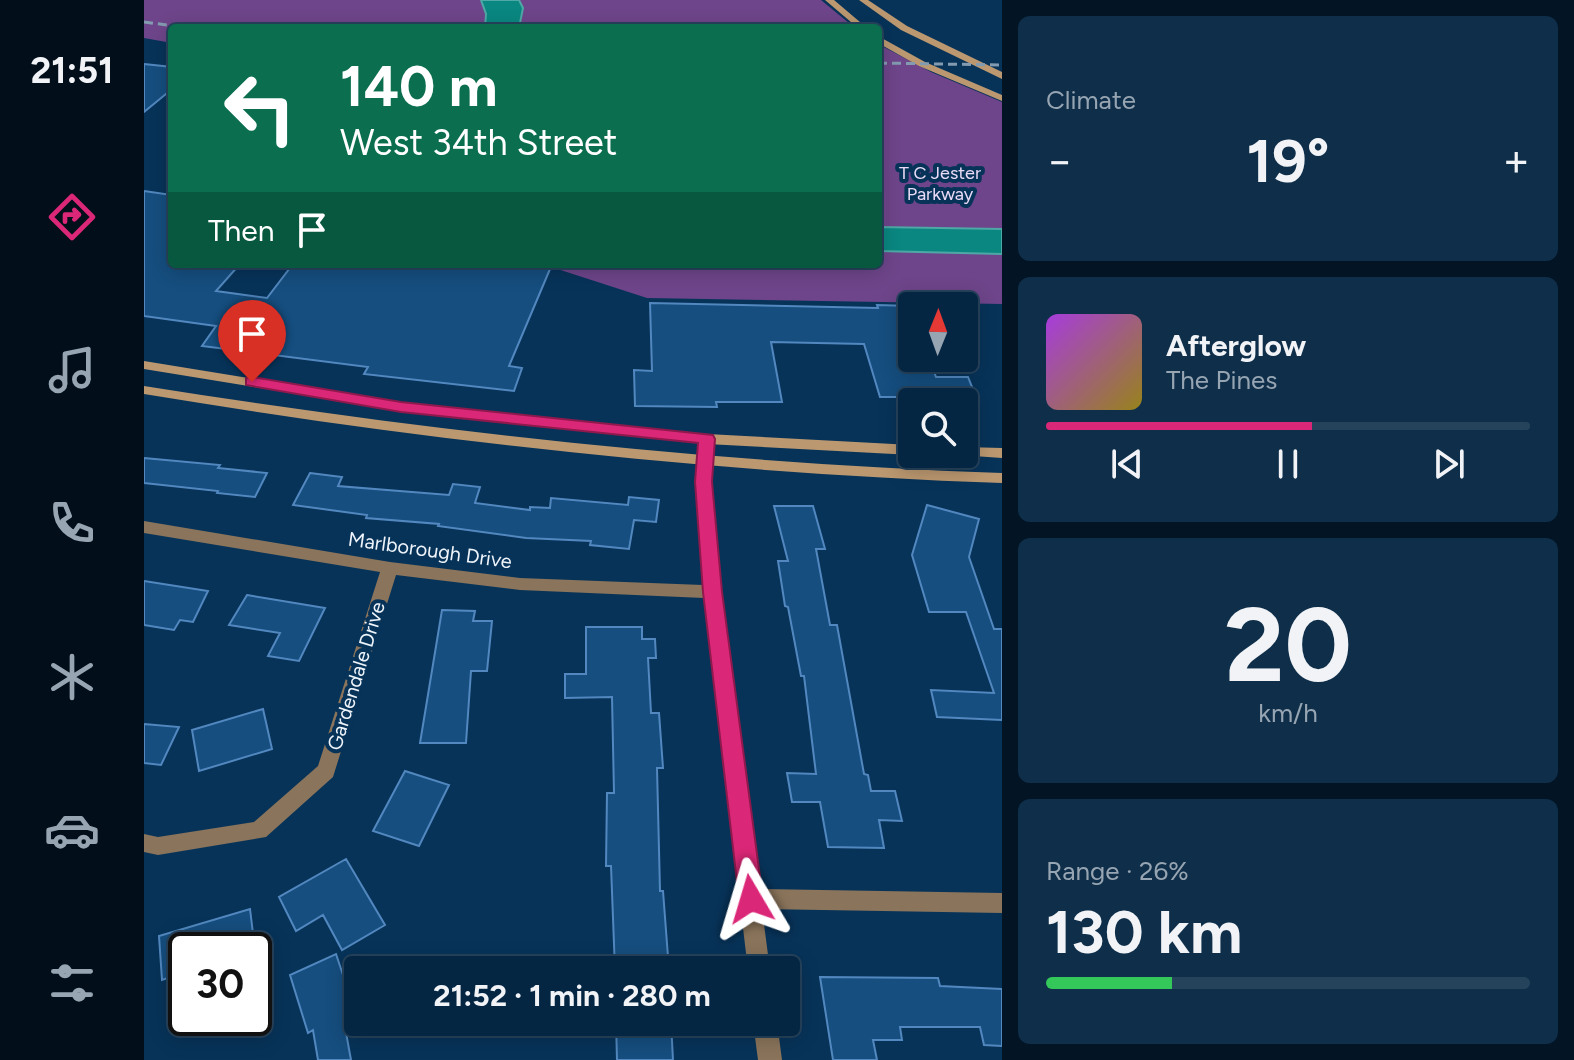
<!DOCTYPE html>
<meta charset="utf-8">
<style>
body{margin:0;font-family:Figtree,sans-serif;background:#0e2e4a;color:#f1f3f6;height:100vh;display:flex;flex-direction:column;font-size:30px;white-space:nowrap}
*{box-sizing:border-box;margin:0}
p{font-size:26px;color:#97a5b2}
.icon{flex:none;width:44px;height:44px;fill:none;stroke:currentColor;stroke-width:2;stroke-linecap:round;stroke-linejoin:round}
.map{position:relative;flex:1;overflow:hidden}
.drawer{display:flex;flex-direction:column;gap:16px;padding:16px;background:#031525;width:572px}
.drawer>*{flex:none}
.banner{position:absolute;left:24px;top:24px;width:714px;height:244px;border-radius:8px;box-shadow:0 4px 20px #0003,0 0 0 2px #26435c;background:#0b6e4f;color:#fff;overflow:hidden}
.needle{width:52px;rotate:1deg}
.controls{position:absolute;left:754px;top:292px;display:grid;gap:16px}
.controls a{display:grid;place-items:center;width:80px;height:80px;border-radius:8px;background:#052643;box-shadow:0 4px 20px #0003,0 0 0 2px #26435c;font-size:40px}
.speed{position:absolute;left:24px;top:932px;display:flex;gap:16px;font-size:40px;font-weight:700;text-align:center}
.speed>*{display:grid;place-content:center;width:104px;height:104px;border-radius:50%;background:#052643;box-shadow:0 4px 20px #0003,0 0 0 2px #26435c;line-height:1}
.speed .limit{border:4px solid #111;border-radius:12px;background:#fff;color:#111}
.pin{position:absolute;display:grid;place-items:center;width:68px;height:68px;color:#fff;margin:-82px -34px;border-radius:50% 50% 50% 0;rotate:-45deg;box-shadow:0 0 8px #0007}
.pin .icon{rotate:45deg}
.me{position:absolute;width:88px;margin:-44px;rotate:353deg;stroke-linejoin:round;filter:drop-shadow(0 0 6px #0008)}
.turn{display:flex;align-items:center;gap:28px;height:168px;padding:0 40px;font-size:36px}
.turn .icon{width:104px;height:104px;stroke-width:2.5}
.turn b{display:block;font-size:56px;line-height:68px}
.then{display:flex;align-items:center;height:76px;padding:0 40px;background:#0003;gap:16px;font-size:30px}
.big{font-size:60px;font-weight:700;line-height:1.1}
.drawer .card{flex:1;display:flex;flex-direction:column;justify-content:center;gap:12px;min-width:0;padding:0 28px;border-radius:12px;background:#0e2e4a}
.drawer .dial{align-items:center;gap:0}
.dial b{font-size:104px;line-height:1}
.song{display:flex;align-items:center;gap:24px}
.cover{width:96px;height:96px;border-radius:12px;background:linear-gradient(135deg,hsl(280 70% 55%),hsl(50 70% 35%))}
.played{height:8px;border-radius:4px;background:linear-gradient(90deg,#db2777 55%,#26435c 55%)}
.keys{display:flex;justify-content:space-around;direction:ltr}
.heat{display:flex;justify-content:space-between;align-items:center;font-size:44px;direction:ltr}
.charge{height:12px;border-radius:6px;background:linear-gradient(90deg,#34c759 26%,#26435c 0)}
.trip{position:absolute;left:200px;top:956px;width:456px;height:80px;border-radius:8px;background:#052643;box-shadow:0 4px 20px #0003,0 0 0 2px #26435c;font-weight:700;line-height:80px;text-align:center}
main{display:flex;flex:1;min-height:0}
.tabs{display:flex;flex-direction:column;width:144px;justify-content:space-around;align-items:center;background:#020f1b;color:#97a5b2}
.tabs .icon{width:56px;height:56px}
.tabs .active{color:#db2777}
.tabs b{font-size:36px;color:#f1f3f6}
.map>svg:first-child{display:block}
.green{fill:#6e458a}
.water{fill:#0a8781;stroke:#4ea8a5;stroke-width:2}
.building{fill:#154e7f;stroke:#5288bf;stroke-width:2}
.lines{fill:none;stroke-linecap:round;stroke-linejoin:round}
.minor{fill:#8a745b;fill-rule:evenodd}
.secondary{fill:#bb9870;fill-rule:evenodd}
.rail{stroke:#839bb0;stroke-width:3;stroke-dasharray:9 5;stroke-linecap:butt}
.route{fill:#db2777;stroke:#8e194d;stroke-width:2}
.labels{text-anchor:middle;stroke-width:8;stroke-linejoin:round;paint-order:stroke}
.far-park-label{font-size:18px;fill:#eadcf6;stroke:#073359}
.street-label{font-size:20px;fill:#eef4fa;stroke:#073359}
</style>
<main>
<nav class="tabs">
<b>21:51</b>
<svg class="icon active" aria-label="directions" viewBox="0 0 24 24"><path d="M12 3l9 9-9 9-9-9zM9 14v-3h6M13 9l2 2-2 2"/></svg>
<svg class="icon" aria-label="music" viewBox="0 0 24 24"><path d="M9 18V5l10-2v13"/><circle cx="6" cy="18" r="3"/><circle cx="16" cy="16" r="3"/></svg>
<svg class="icon" aria-label="phone" viewBox="0 0 24 24"><path d="M5 4h4l2 5-3 2q2 4 5 5l2-3 5 2v4C11 20 4 13 5 4z"/></svg>
<svg class="icon" aria-label="climate" viewBox="0 0 24 24"><path d="M12 3v18M4 7l16 10M4 17L20 7"/></svg>
<svg class="icon" aria-label="car" viewBox="0 0 24 24"><path d="M5 17H2v-5l4-1 3-4h7l3 4 3 1v5h-3M9 17h6M6 11h13"/><circle cx="7" cy="17" r="2"/><circle cx="17" cy="17" r="2"/></svg>
<svg class="icon" aria-label="filters" viewBox="0 0 24 24"><path d="M4 7h16M4 17h16"/><circle cx="9" cy="7" r="2"/><circle cx="15" cy="17" r="2"/></svg>
</nav>
<div class="map">
<svg width="858" height="1060" viewBox="0 0 858 1060">
<rect width="100%" height="100%" fill="#073359"/>
<!-- green -->
<path class="green" d="M0 0H677L711 28H28V43L0 38Z
M734 44 787 72 858 102V304L503 298 398 264H734Z"/>
<!-- water -->
<path class="water" d="M337 0H375L379 8 375 28H341L342 14Z
M734 227 858 229V254L734 251Z"/>
<!-- building -->
<path class="building" d="M0 64 28 67V89L0 112Z
M0 191 28 195V264H96L72 291 123 298 149 264H353L406 269 365 366 378 368 370 391 220 374 224 367 58 346 72 326 0 316Z
M506 303 734 308 733 305 768 306V358H785L792 377H824L832 397H736L720 344 627 342 638 402H572L573 407 491 406 490 370 508 371Z
M0 458 76 465 74 468 123 473 111 497 73 493 74 491 0 483Z
M166 473 198 477 194 486 305 495 309 484 336 487 331 503 386 510V507L406 508 407 498 484 505 485 497 515 500 512 522 490 520 485 549 446 545 447 541 382 538 294 526 295 524 222 518 223 515 149 505Z
M783 505 835 519 825 557 850 629H858V720L793 717 787 690 850 693 822 612H785L768 555Z
M630 506H669L681 549H672L686 625H693L720 774 724 775 727 791H751L758 821 735 820 740 848 684 847 676 802H648L643 773 672 774 660 676H657L644 607 641 606 634 561H644Z
M0 581 64 591 49 622 36 620 30 630 0 625Z
M103 595 181 608 155 661 124 656 136 633 85 625Z
M298 610 331 611 329 621H348L343 671H327L322 743H276Z
M442 627H498V639H511L512 658H504L507 713H515L519 768H513L516 891H519L525 970H471L467 866H462L463 793H470L468 697 421 698V674H442Z
M119 709 128 749 55 771 48 730Z
M0 724 35 727 17 765 0 763Z
M261 771 305 785 275 846 229 831Z
M202 859 241 925 198 950 179 915 152 931 135 897Z
M106 909 111 950H42V972L18 980 15 936Z
M192 954 211 1011 199 1016 207 1060H174L169 1030 164 1033 146 975Z
M676 977 794 978 796 986 858 989V1046L840 1045 836 1027H756L758 1040H729L733 1060H689Z
M472 1022H527L529 1060H473Z"/>
<g class="lines">
<!-- minor -->
<path class="minor" d="M563 434 570 439 567 482 576 592 616 889 858 893V913L618 909 626 970H604L560 598 376 590 252 575 189 777 122 837 14 855 0 852V834L14 837 110 822 174 766 236 572 0 533V521L246 562 376 578 559 585 551 482 556 439Z
M609 1022H633L638 1060H614Z"/>
<!-- secondary -->
<path class="secondary" d="M681 0H690L723 28H714Z
M715 0H724L763 26 858 72V79L757 30Z
M734 36 781 62 858 95V101L775 66 734 43Z
M0 361 257 403 563 434 768 445V454H771L768 455 563 444 257 411 0 369Z
M0 386C285 431 570 463 858 473V483C569 473 285 441 0 394Z
M820 447 858 448V458L815 455 820 454Z"/>
<!-- rail -->
<path class="rail" d="M0 22 46 28
M734 63 858 65"/>
</g>
<!-- route -->
<path class="route" d="M108 377 257 402 569 435 571 439 568 482 578 592 619 899 616 907 607 910 599 907 595 899 559 592 551 482 554 443 257 412 102 385V378Z"/>
<g class="labels">
<!-- far-park labels -->
<g class="far-park-label">
<text x="796" y="179">T C Jester<tspan x="796" dy="21">Parkway</tspan></text>
</g>
<!-- street labels -->
<g class="street-label">
<text transform="translate(286 550) rotate(8)" y="7">Marlborough Drive</text>
<text transform="translate(212 676) rotate(-73)" y="7">Gardendale Drive</text>
</g>
</g>
</svg>
<div class="controls">
<a><svg class="needle" viewBox="-14 -14 28 28"><path d="M0-13l5 13h-10z" fill="#e53935"/><path d="M0 13l5-13h-10z" fill="#97a5b2"/></svg></a>
<a><svg class="icon" aria-label="search" viewBox="0 0 24 24"><circle cx="10" cy="10" r="6"/><path d="M15 15l6 6"/></svg></a>
</div>
<div class="speed"><div class="limit">30</div></div>
<div class="pin" style="left:108px;top:382px;background:#d93025"><svg class="icon" aria-label="arrive" viewBox="0 0 24 24"><path d="M6 21V4h12l-3 4 3 4H6"/></svg></div>
<svg class="me" style="left:607px;top:899px" viewBox="-20 -20 40 40"><path d="M0-17L14 15 0 8-14 15z" fill="#db2777" stroke="#fff" stroke-width="4"/></svg>
<div class="trip">21:52 · 1 min · 280 m</div>
<div class="banner">
<div class="turn"><svg class="icon" aria-label="left" viewBox="0 0 24 24"><path d="M17 20v-9H6M10 6l-5 5 5 5"/></svg><div><b>140 m</b>West 34th Street</div></div>
<div class="then">Then<svg class="icon" aria-label="arrive" viewBox="0 0 24 24"><path d="M6 21V4h12l-3 4 3 4H6"/></svg></div>
</div>
</div>
<section class="drawer">
<div class="card"><p>Climate</p>
<div class="heat"><a>−</a><b class="big">19°</b><a>+</a></div>
</div>
<div class="card">
<div class="song"><i class="cover"></i><div><b>Afterglow</b><p>The Pines</p></div></div>
<div class="played"></div>
<div class="keys"><svg class="icon" aria-label="previous" viewBox="0 0 24 24"><path d="M18 5L8 12l10 7zM5 5v14"/></svg><svg class="icon" aria-label="pause" viewBox="0 0 24 24"><path d="M8 5v14M16 5v14"/></svg><svg class="icon" aria-label="next" viewBox="0 0 24 24"><path d="M6 5l10 7-10 7zM19 5v14"/></svg></div>
</div>
<div class="card dial"><b>20</b><p>km/h</p></div>
<div class="card"><p>Range · 26%</p><b class="big">130 km</b><div class="charge"></div></div>
</section>
</main>
